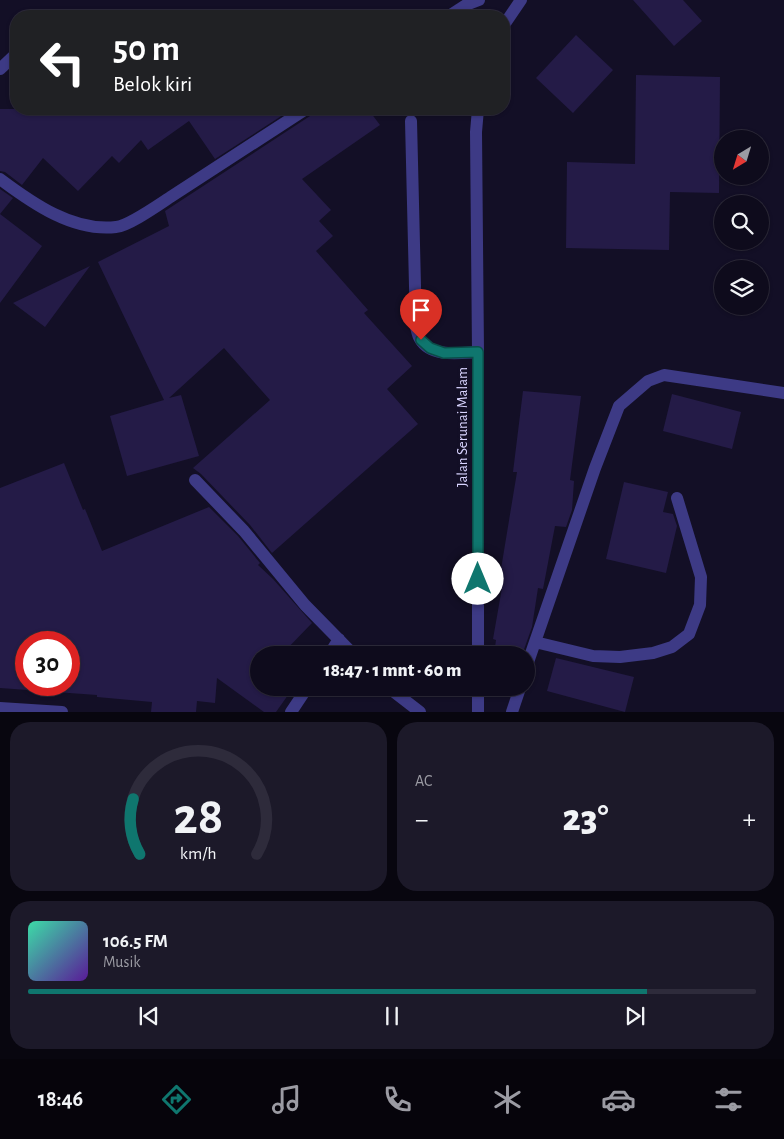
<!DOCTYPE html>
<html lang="id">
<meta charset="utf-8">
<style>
body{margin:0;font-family:"Alegreya Sans",sans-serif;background:#1c1929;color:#f1f3f6;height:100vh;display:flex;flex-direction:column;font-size:19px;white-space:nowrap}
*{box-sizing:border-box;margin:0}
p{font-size:16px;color:#9b9ba3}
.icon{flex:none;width:28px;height:28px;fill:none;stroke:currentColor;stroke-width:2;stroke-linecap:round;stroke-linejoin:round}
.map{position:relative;height:712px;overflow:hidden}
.sheet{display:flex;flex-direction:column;gap:10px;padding:10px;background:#08060f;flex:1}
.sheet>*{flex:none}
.guide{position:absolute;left:10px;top:10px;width:500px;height:105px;border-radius:20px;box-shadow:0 1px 4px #0004,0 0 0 1px #2e2b3b;background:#202124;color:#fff;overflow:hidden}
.needle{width:32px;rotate:218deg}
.fabs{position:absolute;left:714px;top:130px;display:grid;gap:10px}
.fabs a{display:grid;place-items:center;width:55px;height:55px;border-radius:50%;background:#0e0b1c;box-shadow:0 1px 4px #0004,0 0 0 1px #2e2b3b;font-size:25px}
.speed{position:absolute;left:15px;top:631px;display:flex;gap:10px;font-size:25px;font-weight:700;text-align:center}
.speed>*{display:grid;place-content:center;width:65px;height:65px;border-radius:50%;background:#0e0b1c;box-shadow:0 1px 4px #0004,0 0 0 1px #2e2b3b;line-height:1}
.speed .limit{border:8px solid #d22;background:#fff;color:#111}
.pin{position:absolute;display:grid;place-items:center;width:42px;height:42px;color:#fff;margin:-51px -21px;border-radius:50% 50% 50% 0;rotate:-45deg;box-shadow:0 0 5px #0007}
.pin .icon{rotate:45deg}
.me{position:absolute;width:55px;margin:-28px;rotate:0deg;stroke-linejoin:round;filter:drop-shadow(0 0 4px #0008)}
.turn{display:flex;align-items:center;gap:18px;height:105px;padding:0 20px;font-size:22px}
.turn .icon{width:65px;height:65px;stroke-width:2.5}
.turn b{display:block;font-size:35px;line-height:42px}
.big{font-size:38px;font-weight:800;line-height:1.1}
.sheet .widget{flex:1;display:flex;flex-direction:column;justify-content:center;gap:8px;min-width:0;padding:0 18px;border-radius:20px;background:#1c1929}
.sheet .dial{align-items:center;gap:0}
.dial svg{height:130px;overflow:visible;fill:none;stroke:#2e2b3b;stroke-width:7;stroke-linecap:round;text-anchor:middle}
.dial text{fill:#f1f3f6;stroke:none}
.song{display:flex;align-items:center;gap:15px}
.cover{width:60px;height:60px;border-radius:8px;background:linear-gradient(135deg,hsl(160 70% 55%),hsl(270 70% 35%))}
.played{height:5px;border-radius:2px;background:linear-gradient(90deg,#0f766e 85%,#2e2b3b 85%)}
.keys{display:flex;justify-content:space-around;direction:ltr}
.heat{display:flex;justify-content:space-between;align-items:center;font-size:28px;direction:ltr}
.sheet .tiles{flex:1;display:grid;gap:10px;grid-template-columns:1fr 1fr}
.widget:last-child{grid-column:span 2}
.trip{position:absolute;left:250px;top:646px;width:285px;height:50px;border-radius:25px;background:#0e0b1c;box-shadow:0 1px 4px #0004,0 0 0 1px #2e2b3b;font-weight:800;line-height:50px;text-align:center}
.tabs{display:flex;height:80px;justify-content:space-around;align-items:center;background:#06040b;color:#9b9ba3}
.tabs .icon{width:35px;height:35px}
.tabs .on{color:#0f766e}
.tabs b{font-size:22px;color:#f1f3f6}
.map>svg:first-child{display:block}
.building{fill:#241b47;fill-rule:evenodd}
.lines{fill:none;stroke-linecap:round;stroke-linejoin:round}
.lane{stroke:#3d3a85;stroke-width:12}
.street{stroke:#3d3a85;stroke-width:12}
.route-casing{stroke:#0a4d48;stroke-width:12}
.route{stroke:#0f766e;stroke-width:9}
.labels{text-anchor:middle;stroke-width:5;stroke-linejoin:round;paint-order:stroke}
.street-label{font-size:15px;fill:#d9d4ff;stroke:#130f26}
</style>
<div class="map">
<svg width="784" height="712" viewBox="0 0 784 712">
<rect width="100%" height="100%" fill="#130f26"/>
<!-- building -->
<path class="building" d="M633 0H683L702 21 674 46Z
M576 35 613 70 573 113 536 78Z
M636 75 720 77 719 193 670 192 669 250 566 248 567 162 635 164Z
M0 109H292L215 159 189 121 148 150 141 140 119 163 112 156 78 191 43 158 22 185 5 172 0 171Z
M314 109H368L380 125 302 179 331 210 319 221 333 236 316 251 368 310 364 313 412 366 387 389 418 424 272 553 250 525 201 474 193 468 270 400 224 348 169 398 181 395 199 456 127 476 110 416 164 400 98 262 169 226 165 211 310 116Z
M0 189 13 198 0 214 42 246 0 303Z
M90 266 45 327 13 303Z
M523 391 581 396 570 480 574 481 572 510 566 527 555 526 543 589 538 588 532 627 522 655H494L496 640 493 639 503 582 499 581 517 472H513Z
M672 394 741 412 732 449 663 431Z
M64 463 83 510 85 509 102 551 209 507 238 536 260 563 258 565 273 579 312 623 283 653 286 655H259V688H293L276 712H264L217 678 215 703 197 701 196 712H151L152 702 97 697V695L0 688V488ZM26 642H69V685H26Z
M624 482 668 492 663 512 673 514 677 526 666 573 606 559Z
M556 658 634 677 625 712 547 691Z"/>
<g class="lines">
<!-- lane -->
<path class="lane" d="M411 121 416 327C417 331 418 336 420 339 431 358 460 353 478 352"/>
<!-- street -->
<path class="street" d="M449 16 466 5 479 0
M504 25 521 0
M0 69 16 54
M478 109 476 132 478 352V655
M0 179C32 203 73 232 116 227 129 226 161 203 172 196 217 167 262 138 306 109
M195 480 244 531 305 605 354 655
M535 642 593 656 620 657 653 653 672 647 689 634 700 605 701 577 677 498
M329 655 339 639
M526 668 595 468 619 406 648 381 664 375 784 393
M389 688 420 712
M478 688V712
M0 708 62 712
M291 712 307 688
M512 712 520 688"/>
</g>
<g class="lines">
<defs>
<path id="route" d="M421 340 430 348 444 353 478 352V579"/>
</defs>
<!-- route casing -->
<use href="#route" class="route-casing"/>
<!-- route -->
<use href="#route" class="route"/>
</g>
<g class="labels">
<!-- street labels -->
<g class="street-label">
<text transform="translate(462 427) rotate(-90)" y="5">Jalan Serunai Malam</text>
</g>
</g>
</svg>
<div class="fabs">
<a><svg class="needle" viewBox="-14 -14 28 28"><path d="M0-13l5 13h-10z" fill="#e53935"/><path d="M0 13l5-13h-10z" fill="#9b9ba3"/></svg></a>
<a><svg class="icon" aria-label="search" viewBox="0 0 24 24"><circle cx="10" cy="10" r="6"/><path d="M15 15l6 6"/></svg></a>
<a><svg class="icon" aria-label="layers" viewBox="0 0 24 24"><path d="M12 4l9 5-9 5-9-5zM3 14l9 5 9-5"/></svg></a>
</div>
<div class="speed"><div class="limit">30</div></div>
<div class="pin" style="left:421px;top:340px;background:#d93025"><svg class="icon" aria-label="arrive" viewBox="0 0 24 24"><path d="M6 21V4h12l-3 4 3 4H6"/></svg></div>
<svg class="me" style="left:478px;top:579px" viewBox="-20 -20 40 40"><circle r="19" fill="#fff"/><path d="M0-13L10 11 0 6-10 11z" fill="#0f766e"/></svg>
<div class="trip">18:47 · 1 mnt · 60 m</div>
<div class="guide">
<div class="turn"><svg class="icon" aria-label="left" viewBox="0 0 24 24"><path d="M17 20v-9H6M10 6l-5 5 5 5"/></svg><div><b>50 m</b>Belok kiri</div></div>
</div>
</div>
<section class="sheet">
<div class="tiles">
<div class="widget dial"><svg viewBox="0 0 100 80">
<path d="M14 69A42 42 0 1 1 86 69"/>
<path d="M14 69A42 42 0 0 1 10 35" stroke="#0f766e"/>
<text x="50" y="56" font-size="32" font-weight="700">28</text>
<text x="50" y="72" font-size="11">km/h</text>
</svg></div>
<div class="widget"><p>AC</p>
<div class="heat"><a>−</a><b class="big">23°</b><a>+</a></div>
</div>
<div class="widget">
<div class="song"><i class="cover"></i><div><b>106.5 FM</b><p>Musik</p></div></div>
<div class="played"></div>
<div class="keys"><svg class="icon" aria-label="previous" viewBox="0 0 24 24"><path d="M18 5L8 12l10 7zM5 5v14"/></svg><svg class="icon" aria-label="pause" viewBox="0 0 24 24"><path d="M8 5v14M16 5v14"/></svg><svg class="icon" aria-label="next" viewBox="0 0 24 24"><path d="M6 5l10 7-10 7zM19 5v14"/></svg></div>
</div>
</div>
</section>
<nav class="tabs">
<b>18:46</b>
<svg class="icon on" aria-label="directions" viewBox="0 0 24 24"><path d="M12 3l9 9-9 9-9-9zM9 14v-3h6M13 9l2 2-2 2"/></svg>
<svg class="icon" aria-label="music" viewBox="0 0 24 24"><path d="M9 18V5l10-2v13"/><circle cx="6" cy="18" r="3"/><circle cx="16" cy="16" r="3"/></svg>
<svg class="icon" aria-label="phone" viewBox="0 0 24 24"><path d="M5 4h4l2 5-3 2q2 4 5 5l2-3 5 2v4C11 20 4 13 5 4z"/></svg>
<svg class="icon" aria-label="climate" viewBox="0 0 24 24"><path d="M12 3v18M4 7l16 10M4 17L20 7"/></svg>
<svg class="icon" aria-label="car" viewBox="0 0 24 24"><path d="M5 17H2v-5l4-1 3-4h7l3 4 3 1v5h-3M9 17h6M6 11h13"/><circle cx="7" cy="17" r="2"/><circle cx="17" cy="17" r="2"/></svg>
<svg class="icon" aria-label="filters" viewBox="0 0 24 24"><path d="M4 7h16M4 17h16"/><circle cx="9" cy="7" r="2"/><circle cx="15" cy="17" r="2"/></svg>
</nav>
